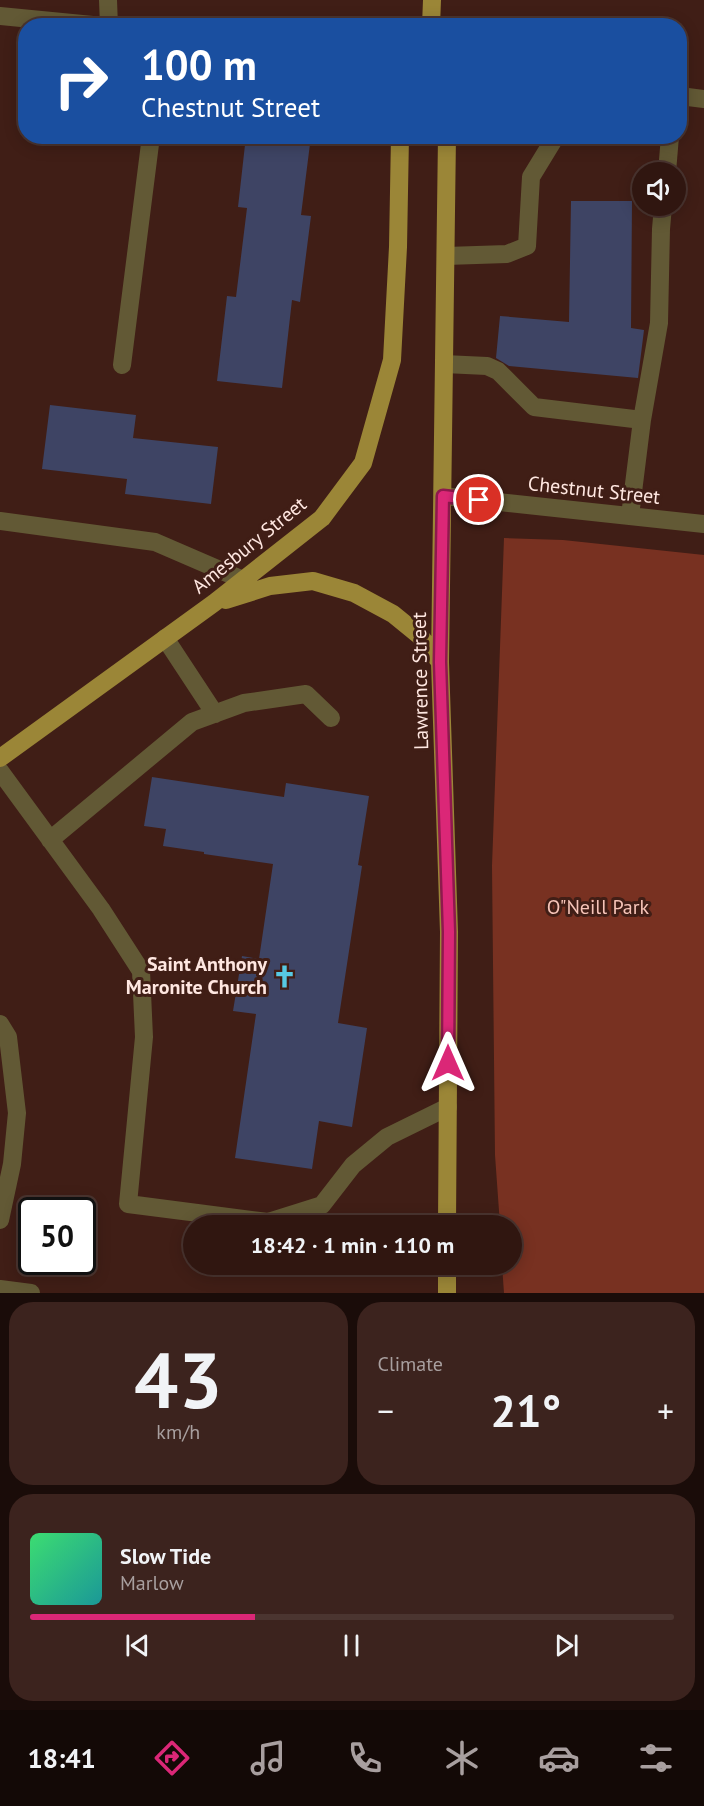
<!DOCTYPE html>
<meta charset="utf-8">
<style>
body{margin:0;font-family:"PT Sans",sans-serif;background:#3c231e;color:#f1f3f6;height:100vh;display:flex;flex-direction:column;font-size:22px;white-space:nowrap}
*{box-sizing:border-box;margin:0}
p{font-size:20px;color:#a89f9f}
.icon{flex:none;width:33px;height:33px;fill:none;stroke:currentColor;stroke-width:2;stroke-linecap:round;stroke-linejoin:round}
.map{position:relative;height:1293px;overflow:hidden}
.sheet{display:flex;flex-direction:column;gap:9px;padding:9px;background:#1a0c09;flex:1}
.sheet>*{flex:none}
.guide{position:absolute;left:18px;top:18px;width:669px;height:126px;border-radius:24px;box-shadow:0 3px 15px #0003,0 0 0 2px #4b3530;background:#1a4fa0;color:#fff;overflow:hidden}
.controls{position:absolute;left:632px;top:162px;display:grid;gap:12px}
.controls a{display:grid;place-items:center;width:54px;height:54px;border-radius:50%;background:#301610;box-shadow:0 3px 15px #0003,0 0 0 2px #4b3530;font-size:30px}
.speed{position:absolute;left:18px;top:1197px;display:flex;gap:12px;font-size:30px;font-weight:700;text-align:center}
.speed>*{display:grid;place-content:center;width:78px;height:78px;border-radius:50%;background:#301610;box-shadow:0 3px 15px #0003,0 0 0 2px #4b3530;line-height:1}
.speed .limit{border:3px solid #111;border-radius:9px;background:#fff;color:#111}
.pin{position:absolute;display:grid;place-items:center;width:51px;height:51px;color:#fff;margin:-26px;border:3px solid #fff;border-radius:50%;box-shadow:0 2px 6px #0007}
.me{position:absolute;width:66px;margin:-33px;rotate:0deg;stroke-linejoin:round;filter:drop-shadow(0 0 4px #0008)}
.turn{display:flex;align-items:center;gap:21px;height:126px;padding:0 24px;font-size:27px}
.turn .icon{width:78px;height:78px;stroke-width:2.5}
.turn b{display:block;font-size:42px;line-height:51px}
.big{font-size:45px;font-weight:700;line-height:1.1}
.sheet .card{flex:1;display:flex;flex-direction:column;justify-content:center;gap:9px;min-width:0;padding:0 21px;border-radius:24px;background:#3c231e}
.sheet .dial{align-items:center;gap:0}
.dial b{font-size:78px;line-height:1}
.song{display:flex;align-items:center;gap:18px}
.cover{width:72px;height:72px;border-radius:9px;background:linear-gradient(135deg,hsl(140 70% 55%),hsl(180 70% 35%))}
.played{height:6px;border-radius:3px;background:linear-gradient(90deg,#db2777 35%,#4b3530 35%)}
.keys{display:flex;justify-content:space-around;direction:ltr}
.heat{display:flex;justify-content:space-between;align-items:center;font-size:33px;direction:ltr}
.sheet .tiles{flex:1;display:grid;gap:9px;grid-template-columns:1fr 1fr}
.card:last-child{grid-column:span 2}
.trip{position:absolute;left:183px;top:1215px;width:339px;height:60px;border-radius:30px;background:#301610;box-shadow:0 3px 15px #0003,0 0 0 2px #4b3530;font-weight:700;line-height:60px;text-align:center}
.tab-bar{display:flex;height:96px;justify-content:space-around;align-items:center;background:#130906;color:#a89f9f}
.tab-bar .icon{width:42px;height:42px}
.tab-bar .selected{color:#db2777}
.tab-bar b{font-size:27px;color:#f1f3f6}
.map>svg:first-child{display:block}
.green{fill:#783121}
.building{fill:#3e4464}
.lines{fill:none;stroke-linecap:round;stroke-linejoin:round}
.minor{stroke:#625935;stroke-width:18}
.major{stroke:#9b8637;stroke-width:18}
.route-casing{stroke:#8e194d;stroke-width:15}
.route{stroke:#db2777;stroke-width:10}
.labels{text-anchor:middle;stroke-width:6;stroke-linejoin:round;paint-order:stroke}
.street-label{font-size:20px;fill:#ffe7e1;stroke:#401e16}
.park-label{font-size:20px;fill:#f6c4b8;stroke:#401e16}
.poi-label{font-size:20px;font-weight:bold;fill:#ffe7e1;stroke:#401e16;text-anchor:end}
</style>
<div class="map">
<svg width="704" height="1293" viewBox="0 0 704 1293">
<rect width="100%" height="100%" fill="#401e16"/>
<!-- green -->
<path class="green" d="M504 538 563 540 704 555V1293H504L502 1265 512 1264V1226L500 1225 495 1155 492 866Z"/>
<!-- building -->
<path class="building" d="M246 136H311L301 215 311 216 300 302 292 300 282 388 217 381 227 296 236 297 247 208 238 207Z
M571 201H632L631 328 644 330 638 378 509 366 496 358 500 316 569 322Z
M50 405 136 415 133 438 218 447 211 504 125 494 127 479 42 469Z
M152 777 284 797 286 783 369 796 358 865 362 866 338 1023 367 1028 352 1127 319 1121 312 1169 235 1158 256 1014 233 1011 242 956 259 959 273 864 204 854V852L163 846 166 829 144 826Z"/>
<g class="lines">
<!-- minor -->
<path class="minor" d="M108 0 109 26
M0 16 103 26
M680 96 704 99
M667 172 670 136
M446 256 507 254 527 246 531 177 556 136
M444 364 487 366 498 371 534 407 642 420
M122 365 151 136
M443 496 704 524
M630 516 642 420 659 323 661 229 663 206
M0 521 155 542 243 580
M165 638 215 714
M0 771 101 909 141 971 144 1037 128 1204 268 1222 322 1205 353 1165 387 1137 448 1107
M50 840 192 722 244 703 306 694 331 718
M0 1024 8 1037 17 1113 12 1164 0 1220
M0 1289 31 1293"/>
<!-- major -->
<path class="major" d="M431 26 432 0
M447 136 440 662 449 932 447 1226
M226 600 270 586 313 581 354 593 393 614 420 636 440 662
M0 758 214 603 322 518 363 463 392 360 398 247 400 136
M447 1293V1264"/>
</g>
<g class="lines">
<defs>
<path id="route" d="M448 1063 449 932 440 662 443 496 479 500"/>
</defs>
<!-- route casing -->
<use href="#route" class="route-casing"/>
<!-- route -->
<use href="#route" class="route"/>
</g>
<!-- icons -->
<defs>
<symbol id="church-bare" viewBox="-9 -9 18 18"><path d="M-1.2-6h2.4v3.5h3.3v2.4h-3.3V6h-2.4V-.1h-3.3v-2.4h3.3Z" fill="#57c9e2" stroke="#401e16" stroke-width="2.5" paint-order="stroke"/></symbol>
</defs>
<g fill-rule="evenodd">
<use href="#church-bare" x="268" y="960" width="33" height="33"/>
</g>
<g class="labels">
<!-- street labels -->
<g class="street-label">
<text transform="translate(594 490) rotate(6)" y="7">Chestnut Street</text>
<text transform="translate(249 545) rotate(-39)" y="7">Amesbury Street</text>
<text transform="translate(420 681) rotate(-91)" y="7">Lawrence Street</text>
</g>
<!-- park labels -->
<g class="park-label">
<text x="598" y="914">O"Neill Park</text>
</g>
<!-- poi labels -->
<g class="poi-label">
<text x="267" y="971">Saint Anthony<tspan x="267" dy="23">Maronite Church</tspan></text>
</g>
</g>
</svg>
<div class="controls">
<a><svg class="icon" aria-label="sound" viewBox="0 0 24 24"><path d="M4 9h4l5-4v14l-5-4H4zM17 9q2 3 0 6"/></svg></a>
</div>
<div class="speed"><div class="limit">50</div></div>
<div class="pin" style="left:479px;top:500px;background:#d93025"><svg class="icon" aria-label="arrive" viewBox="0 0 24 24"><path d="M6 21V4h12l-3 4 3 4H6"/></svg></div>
<svg class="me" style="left:448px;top:1063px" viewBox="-20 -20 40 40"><path d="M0-17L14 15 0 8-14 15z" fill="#db2777" stroke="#fff" stroke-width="4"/></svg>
<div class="trip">18:42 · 1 min · 110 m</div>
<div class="guide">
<div class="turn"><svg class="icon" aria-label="right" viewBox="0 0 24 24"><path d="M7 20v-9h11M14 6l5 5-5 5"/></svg><div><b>100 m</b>Chestnut Street</div></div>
</div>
</div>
<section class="sheet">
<div class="tiles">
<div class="card dial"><b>43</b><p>km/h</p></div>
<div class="card"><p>Climate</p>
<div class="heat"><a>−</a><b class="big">21°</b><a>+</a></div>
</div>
<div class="card">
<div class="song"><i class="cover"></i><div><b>Slow Tide</b><p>Marlow</p></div></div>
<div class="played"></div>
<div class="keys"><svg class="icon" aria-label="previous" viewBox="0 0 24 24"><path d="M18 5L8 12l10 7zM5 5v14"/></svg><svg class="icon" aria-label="pause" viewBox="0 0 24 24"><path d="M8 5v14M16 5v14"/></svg><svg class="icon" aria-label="next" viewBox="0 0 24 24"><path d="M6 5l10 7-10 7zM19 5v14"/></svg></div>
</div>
</div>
</section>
<nav class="tab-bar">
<b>18:41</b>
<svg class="icon selected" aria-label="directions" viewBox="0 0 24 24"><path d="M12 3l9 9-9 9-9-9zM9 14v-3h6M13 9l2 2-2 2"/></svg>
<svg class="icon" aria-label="music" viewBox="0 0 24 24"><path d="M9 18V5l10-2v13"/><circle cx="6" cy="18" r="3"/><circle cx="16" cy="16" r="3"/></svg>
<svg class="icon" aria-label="phone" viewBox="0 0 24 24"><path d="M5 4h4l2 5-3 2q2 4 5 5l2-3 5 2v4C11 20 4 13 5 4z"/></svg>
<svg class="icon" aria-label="climate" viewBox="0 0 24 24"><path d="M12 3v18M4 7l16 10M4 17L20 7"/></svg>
<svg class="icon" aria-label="car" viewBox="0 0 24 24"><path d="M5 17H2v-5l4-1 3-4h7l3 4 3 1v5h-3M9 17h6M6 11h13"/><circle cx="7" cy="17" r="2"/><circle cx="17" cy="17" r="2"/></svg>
<svg class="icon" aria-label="filters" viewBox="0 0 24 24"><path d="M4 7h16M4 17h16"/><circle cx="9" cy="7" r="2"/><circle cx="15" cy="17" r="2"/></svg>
</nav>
